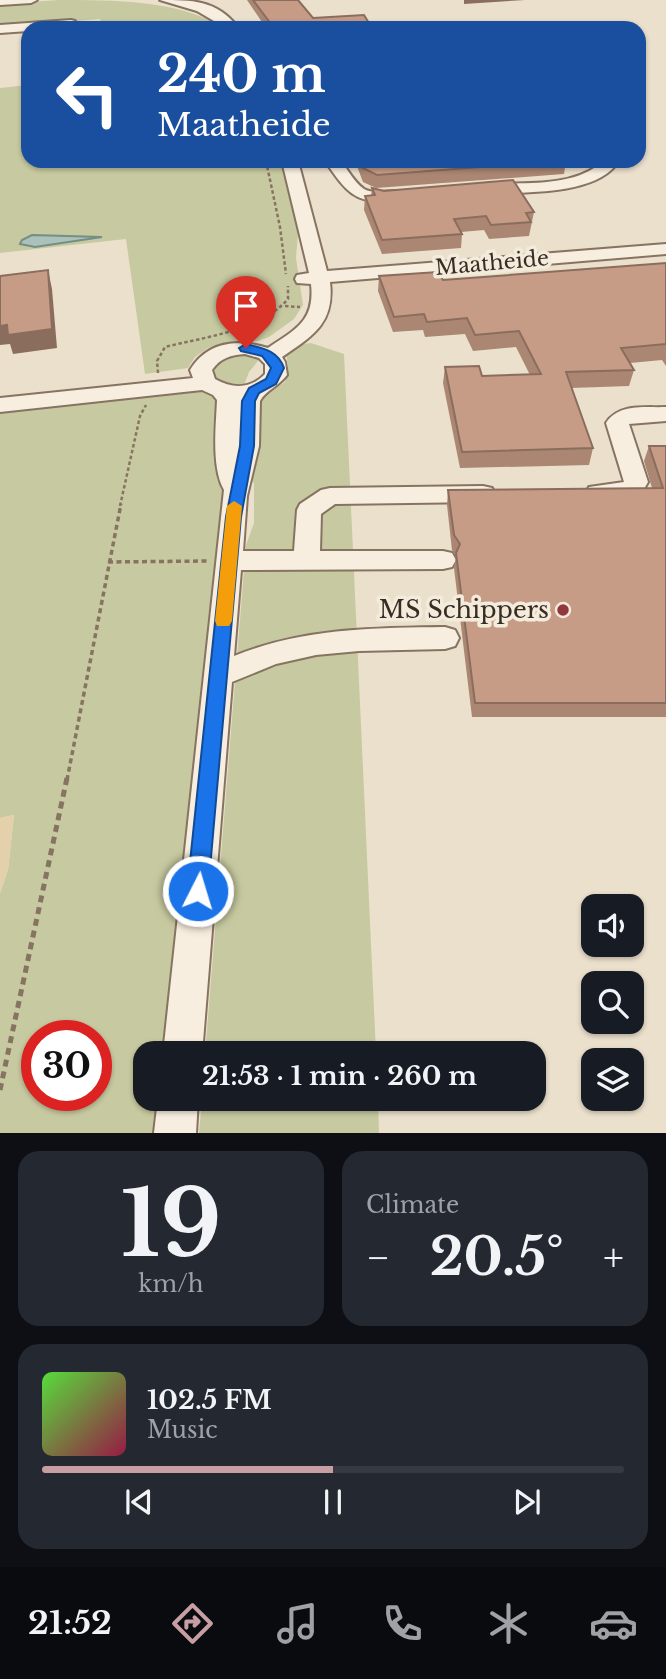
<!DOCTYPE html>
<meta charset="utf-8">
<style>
body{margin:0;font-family:"Libre Baskerville",serif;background:#242831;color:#f1f3f6;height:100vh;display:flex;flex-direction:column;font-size:26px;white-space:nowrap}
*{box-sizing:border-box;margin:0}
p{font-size:23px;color:#9ea1a6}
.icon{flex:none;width:38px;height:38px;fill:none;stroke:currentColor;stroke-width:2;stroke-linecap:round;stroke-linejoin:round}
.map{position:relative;height:1133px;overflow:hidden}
.details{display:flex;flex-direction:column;gap:18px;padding:18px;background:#0d0f14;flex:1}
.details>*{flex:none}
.banner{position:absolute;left:21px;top:21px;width:625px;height:147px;border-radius:21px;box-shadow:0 2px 5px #0004;background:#1a4fa0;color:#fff;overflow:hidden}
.buttons{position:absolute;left:581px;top:894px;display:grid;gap:14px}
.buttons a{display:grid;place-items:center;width:63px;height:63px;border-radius:14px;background:#171b24;box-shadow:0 2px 5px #0004;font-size:35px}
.speed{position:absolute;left:21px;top:1020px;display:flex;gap:14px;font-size:35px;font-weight:700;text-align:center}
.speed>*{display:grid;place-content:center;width:91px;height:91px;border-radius:50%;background:#171b24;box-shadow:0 2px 5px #0004;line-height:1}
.speed .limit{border:10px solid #d22;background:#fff;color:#111}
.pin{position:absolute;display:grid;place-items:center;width:60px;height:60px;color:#fff;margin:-72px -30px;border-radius:50% 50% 50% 0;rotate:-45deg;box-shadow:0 0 7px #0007}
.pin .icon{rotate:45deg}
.me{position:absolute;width:77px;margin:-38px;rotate:5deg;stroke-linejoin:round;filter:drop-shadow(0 0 5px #0008)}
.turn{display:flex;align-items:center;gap:24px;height:147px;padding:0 21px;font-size:32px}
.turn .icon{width:91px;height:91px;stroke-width:2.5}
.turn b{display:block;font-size:49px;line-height:60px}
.big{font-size:52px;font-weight:700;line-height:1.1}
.details .widget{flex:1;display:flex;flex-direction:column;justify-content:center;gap:10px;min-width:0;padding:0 24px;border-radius:21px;background:#242831}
.details .dial{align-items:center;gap:0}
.dial b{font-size:91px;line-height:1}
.song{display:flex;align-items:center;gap:21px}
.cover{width:84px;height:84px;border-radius:10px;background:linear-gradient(135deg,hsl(110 70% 55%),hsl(340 70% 35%))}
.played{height:7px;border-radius:4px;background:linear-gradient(90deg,#c69ea3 50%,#363941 50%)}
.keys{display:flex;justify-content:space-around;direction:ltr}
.heat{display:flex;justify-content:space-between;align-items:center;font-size:38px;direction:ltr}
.details .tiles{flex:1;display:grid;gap:18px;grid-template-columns:1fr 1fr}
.widget:last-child{grid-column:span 2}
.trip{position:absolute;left:133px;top:1041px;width:413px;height:70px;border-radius:21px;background:#171b24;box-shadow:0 2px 5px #0004;font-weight:700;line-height:70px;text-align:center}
.dock{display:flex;height:112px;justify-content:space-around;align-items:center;background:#090b0e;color:#9ea1a6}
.dock .icon{width:49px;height:49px}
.dock .selected{color:#c69ea3}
.dock b{font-size:32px;color:#f1f3f6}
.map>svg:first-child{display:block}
.green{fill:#c7c9a0;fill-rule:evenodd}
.sand{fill:#e4d1ac}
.water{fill:#acc1b9;stroke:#738f86;stroke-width:2}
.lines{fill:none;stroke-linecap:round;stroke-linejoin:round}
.minor-casing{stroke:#877361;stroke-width:4}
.path-far2{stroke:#877361;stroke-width:2.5;stroke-dasharray:3.5 2.5;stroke-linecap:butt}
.path-far1{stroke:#877361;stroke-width:3.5;stroke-dasharray:5 3.5;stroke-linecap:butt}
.path{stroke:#877361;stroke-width:5;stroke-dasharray:7 5;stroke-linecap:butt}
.minor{fill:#f7eedf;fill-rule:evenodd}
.wall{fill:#aa8673}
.shaded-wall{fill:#8b6d5e}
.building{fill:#c69c86;stroke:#8b6d5e;stroke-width:2}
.route{fill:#1a73e8;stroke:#114b97;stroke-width:2}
.slow{fill:#f59e0b}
.poi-dot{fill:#91373d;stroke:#f3ebdb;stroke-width:2.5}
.labels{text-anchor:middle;stroke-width:7;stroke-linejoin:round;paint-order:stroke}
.far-street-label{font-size:21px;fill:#392c23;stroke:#f3ebdb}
.poi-label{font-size:24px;fill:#392c23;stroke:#f3ebdb;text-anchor:end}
</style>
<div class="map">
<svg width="666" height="1133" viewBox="0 0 666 1133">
<rect width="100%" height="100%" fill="#ebe0cc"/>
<!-- green -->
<path class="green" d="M59 0C113 0 180 0 224 28H102L100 19 0 27V4Z
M28 85V161H281L298 233 296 258 303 305 294 319 269 337 258 341 226 343 208 348 195 357 188 368 145 374 126 239 0 253V88Z
M311 343 344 354 376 1053 205 1054 246 545 254 523V483L247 478 254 405 261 397 285 382 288 365 286 354 291 346Z
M242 352 262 356 249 372 242 390 217 385 210 367 214 361Z
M192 388 222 401 227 487 166 1053 145 1054V1099H161L158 1133H0V893L8 870 14 815 0 818V409ZM37 1036H96V1096H37Z
M202 1099H378L379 1133H199Z"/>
<!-- sand -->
<path class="sand" d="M14 815 8 870 0 893V818Z"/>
<!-- water -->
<path class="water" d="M32 235 102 237 35 247 20 244 22 240Z"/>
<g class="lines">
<defs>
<path id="minor" d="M0 0H37L31 3 0 5Z
M160 0C192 0 216 0 237 26L226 28 197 11Z
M71 20 75 21 77 28H28V31L0 33V25Z
M282 161H298L327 271 666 244V254L330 282C335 323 313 336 282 357L285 362 287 375C279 386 265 391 260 401L259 446 247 496 243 551H294L297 510 300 504 321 490 330 488 483 486 492 488 495 494 492 500 483 502 335 504 321 514 320 551H443L452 553 456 560 452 567 443 569 241 570 234 656C303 628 372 628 445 627L455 630 459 638 455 646 445 649 359 651 316 655 276 664 232 682 202 1054H163L224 490C211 468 216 425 217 400L213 395 202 390 0 412V398L193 378 190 370C208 341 238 339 268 348 296 329 315 321 311 284L297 283 295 279 297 275 309 273ZM245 354 259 358 265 364V374C251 389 233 389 215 379L212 370C220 358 231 355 245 354Z
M325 161H341C348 170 354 182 364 189 378 197 398 185 409 196 403 202 397 201 388 202 352 203 344 188 325 161Z
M596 161H612L615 166C590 196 518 192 482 194L474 189 482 184C518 182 569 188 598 165Z
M666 407V421L629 424 648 482 640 496 598 501 589 499 586 493 589 487 624 482 606 423C619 403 645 408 666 407Z
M158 1099H198L196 1133H154Z"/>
</defs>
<!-- minor casing -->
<use href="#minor" class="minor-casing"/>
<!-- path-far2 -->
<path class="path-far2" d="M266 161 280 227 286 274
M285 306 300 307
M158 373 157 361 165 347C204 337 260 331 288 299V286
M120 506 140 416 146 405"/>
<!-- path-far1 -->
<path class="path-far1" d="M108 562 207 561
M67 780 121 504"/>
<!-- path -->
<path class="path" d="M0 1090 67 778"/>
<!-- minor -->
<use href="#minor" class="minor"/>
</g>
<!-- wall -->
<path class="wall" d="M247 0H298L313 18 372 28H266Z
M355 161H566L564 174 376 188 363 182Z
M372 188 384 191 534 212 529 236 489 239 484 230 461 232 462 234 461 248 382 254 364 210 365 196H371Z
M666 263V366L662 360 630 363 634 370 629 386 571 388 593 448 589 465 460 468 443 383 445 367 482 376 530 375 516 347 473 351 465 334 425 337 423 330 393 332 378 291 379 276 443 280Z
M649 446H666V717H472L454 568 456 556 452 550 447 505 448 490 652 488 644 461Z"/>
<!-- shaded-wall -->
<path class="shaded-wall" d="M464 0H525L464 4Z
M48 270 52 289 57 348 13 354 10 344 0 345V326Z"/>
<!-- building -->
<path class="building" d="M253 0H298L313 18 364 15 372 28H274Z
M360 161H560L377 175 363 168Z
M513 180 534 212 526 213 531 222 491 225 486 216 454 219 462 234 382 240 365 196 375 195 372 188 384 191Z
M666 263V344L621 348 634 370 566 372 593 448 462 452 445 367 479 366 482 376 541 374 519 331 475 335 467 318 427 322 424 314 394 317 379 276 438 272 443 280Z
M48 270 52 329 8 335 7 325 0 326V276Z
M649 446H666V703H475L456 553 460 544 454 535 448 490 663 488Z"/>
<!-- route -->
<path class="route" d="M246 344C262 348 278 350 284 368L276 384 259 393 255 401 254 446 241 517 208 891 205 898 198 901 190 898 187 891 226 517 240 446 242 401 249 388 266 379 271 368 262 356 241 351 239 348Z"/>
<!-- slow -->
<path class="slow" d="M234 501 242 506 232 621 229 626H217L215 621 227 506Z"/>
<!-- markers -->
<circle class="poi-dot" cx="563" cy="610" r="7"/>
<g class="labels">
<!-- far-street labels -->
<g class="far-street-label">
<text transform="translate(492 263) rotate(-5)" y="7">Maatheide</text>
</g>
<!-- poi labels -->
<g class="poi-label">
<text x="549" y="618">MS Schippers</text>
</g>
</g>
</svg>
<div class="buttons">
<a><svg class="icon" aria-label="sound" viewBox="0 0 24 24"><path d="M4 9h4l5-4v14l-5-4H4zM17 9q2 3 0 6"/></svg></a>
<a><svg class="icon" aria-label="search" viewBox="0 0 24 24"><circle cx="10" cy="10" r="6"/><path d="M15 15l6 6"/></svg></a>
<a><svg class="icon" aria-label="layers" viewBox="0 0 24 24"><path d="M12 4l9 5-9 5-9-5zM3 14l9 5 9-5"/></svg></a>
</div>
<div class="speed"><div class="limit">30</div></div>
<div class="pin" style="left:246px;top:348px;background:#d93025"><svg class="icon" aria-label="arrive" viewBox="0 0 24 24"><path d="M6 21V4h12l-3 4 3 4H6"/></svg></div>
<svg class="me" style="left:198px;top:891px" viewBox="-20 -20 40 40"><circle r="17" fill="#1a73e8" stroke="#fff" stroke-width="3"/><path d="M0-11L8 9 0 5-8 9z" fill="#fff"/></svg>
<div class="trip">21:53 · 1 min · 260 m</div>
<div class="banner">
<div class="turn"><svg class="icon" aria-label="left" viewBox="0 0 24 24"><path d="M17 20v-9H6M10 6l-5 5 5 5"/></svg><div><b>240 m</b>Maatheide</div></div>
</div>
</div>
<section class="details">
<div class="tiles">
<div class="widget dial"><b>19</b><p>km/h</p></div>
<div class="widget"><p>Climate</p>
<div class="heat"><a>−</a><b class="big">20.5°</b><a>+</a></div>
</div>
<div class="widget">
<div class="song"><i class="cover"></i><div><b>102.5 FM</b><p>Music</p></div></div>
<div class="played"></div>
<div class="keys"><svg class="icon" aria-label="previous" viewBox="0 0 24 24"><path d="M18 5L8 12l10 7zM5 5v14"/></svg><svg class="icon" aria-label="pause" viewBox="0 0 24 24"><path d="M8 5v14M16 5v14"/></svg><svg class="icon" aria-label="next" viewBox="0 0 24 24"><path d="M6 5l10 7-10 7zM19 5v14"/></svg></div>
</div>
</div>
</section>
<nav class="dock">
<b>21:52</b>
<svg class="icon selected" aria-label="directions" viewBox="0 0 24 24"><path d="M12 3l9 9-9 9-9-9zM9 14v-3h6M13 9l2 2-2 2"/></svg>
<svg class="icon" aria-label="music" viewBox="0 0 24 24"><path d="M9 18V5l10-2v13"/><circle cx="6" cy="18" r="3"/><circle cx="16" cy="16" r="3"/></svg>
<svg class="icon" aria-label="phone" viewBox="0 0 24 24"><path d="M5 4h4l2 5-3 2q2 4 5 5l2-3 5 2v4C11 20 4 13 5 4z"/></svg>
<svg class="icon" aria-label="climate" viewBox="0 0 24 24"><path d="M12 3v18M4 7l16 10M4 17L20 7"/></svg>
<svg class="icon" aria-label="car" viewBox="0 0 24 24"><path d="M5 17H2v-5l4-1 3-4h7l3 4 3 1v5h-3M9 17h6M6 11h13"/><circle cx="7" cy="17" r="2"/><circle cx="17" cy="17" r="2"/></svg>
</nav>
